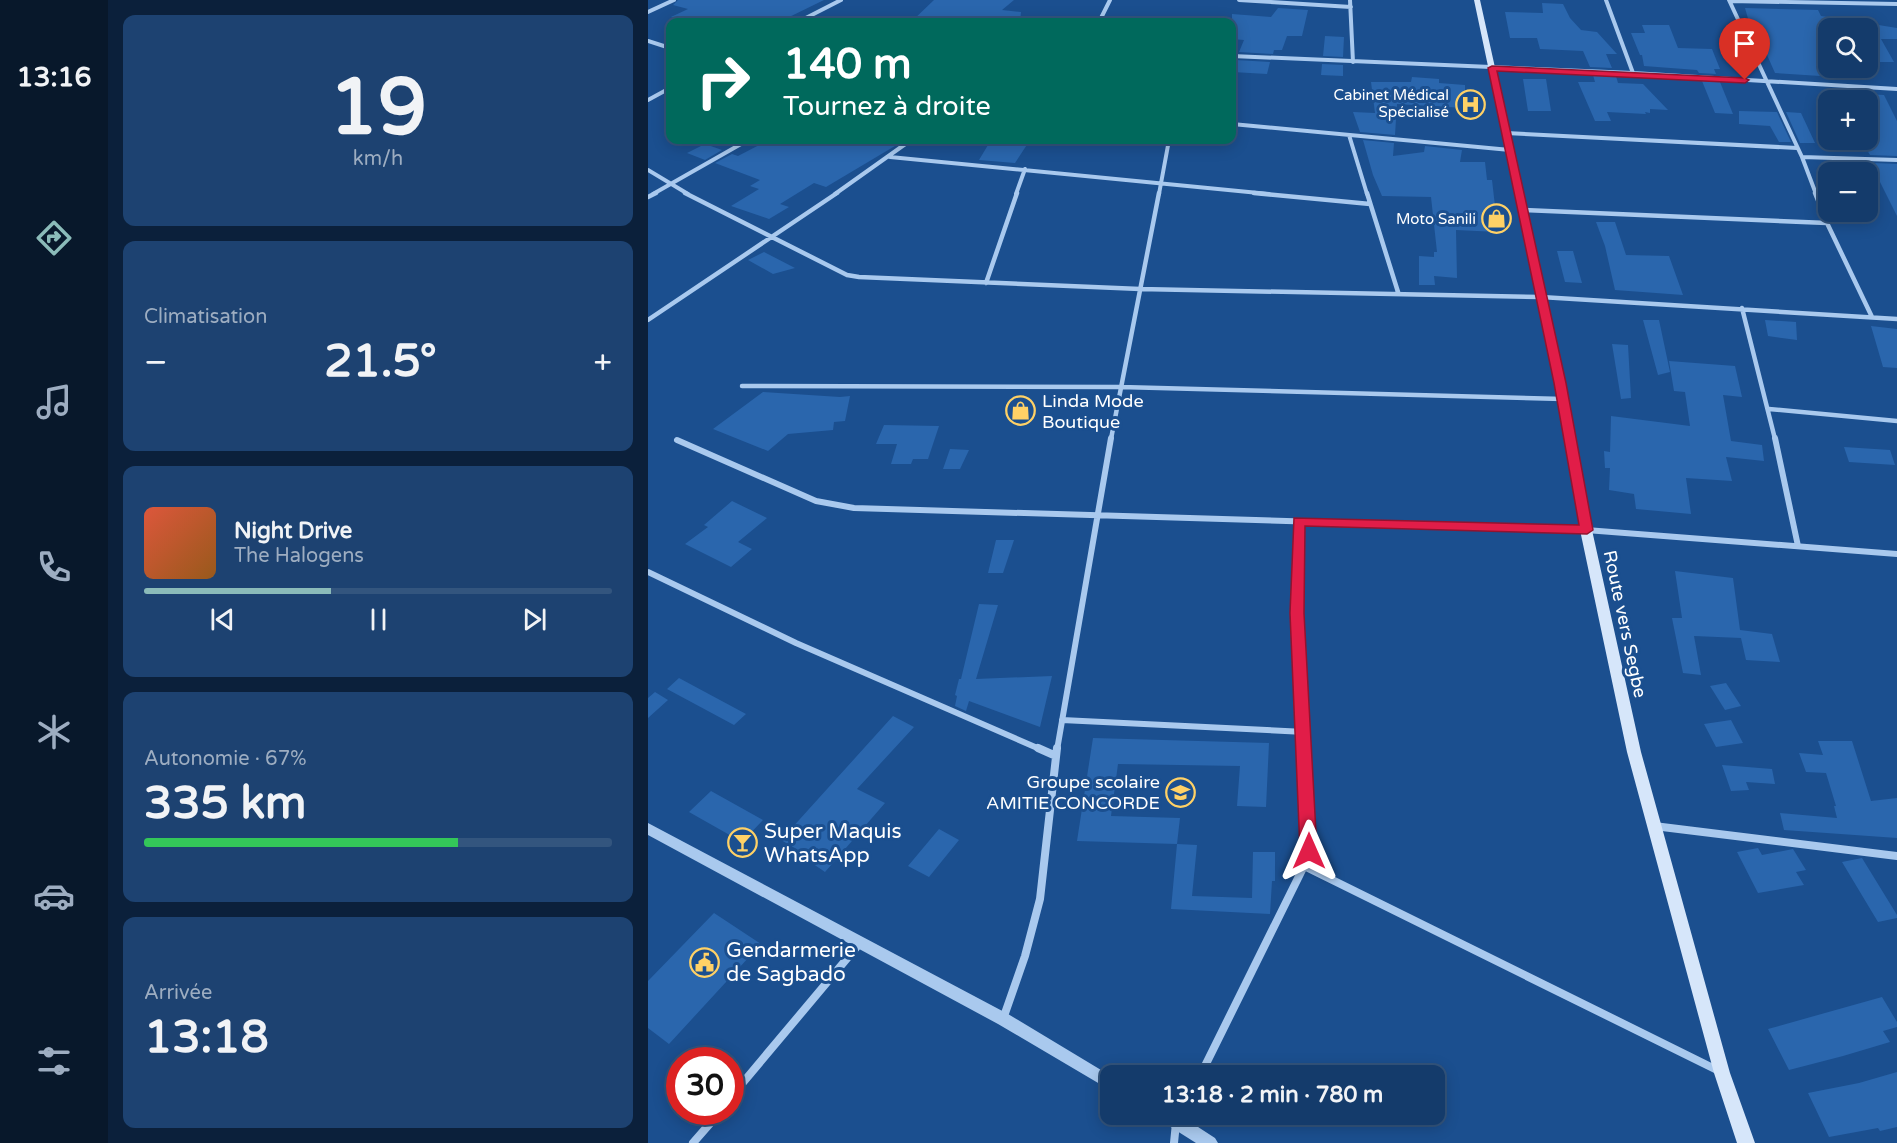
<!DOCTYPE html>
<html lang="fr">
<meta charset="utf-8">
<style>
body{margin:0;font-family:"Varela Round",sans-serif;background:#1d4271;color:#f1f3f6;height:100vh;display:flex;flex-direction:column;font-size:22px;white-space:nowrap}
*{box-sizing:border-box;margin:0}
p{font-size:20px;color:#9dadc1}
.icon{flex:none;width:33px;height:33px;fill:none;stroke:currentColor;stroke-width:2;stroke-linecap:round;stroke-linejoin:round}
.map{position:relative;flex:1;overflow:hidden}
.panel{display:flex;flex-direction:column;gap:15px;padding:15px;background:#0b203b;width:540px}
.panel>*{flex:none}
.top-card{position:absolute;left:18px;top:18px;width:570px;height:126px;border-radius:12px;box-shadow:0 3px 15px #0003,0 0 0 2px #33557e;background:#00695c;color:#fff;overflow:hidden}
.buttons{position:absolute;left:1170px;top:18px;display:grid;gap:12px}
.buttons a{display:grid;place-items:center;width:60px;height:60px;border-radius:12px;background:#143b6b;box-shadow:0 3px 15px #0003,0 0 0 2px #33557e;font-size:30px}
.speed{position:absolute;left:18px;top:1047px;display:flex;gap:12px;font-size:30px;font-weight:700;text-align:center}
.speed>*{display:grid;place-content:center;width:78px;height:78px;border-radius:50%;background:#143b6b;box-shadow:0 3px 15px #0003,0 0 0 2px #33557e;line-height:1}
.speed .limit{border:9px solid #d22;background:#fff;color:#111}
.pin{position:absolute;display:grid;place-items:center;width:51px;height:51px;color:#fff;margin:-62px -26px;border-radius:50% 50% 50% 0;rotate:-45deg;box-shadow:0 0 6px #0007}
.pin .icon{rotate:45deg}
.me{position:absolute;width:66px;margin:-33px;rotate:0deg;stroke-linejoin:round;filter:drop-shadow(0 0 4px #0008)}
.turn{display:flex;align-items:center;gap:21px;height:126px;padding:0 18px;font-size:27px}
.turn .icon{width:78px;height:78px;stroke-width:2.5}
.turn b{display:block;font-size:42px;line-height:51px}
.big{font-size:45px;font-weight:700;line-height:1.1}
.panel .tile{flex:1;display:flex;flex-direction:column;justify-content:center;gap:9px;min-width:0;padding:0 21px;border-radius:12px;background:#1d4271}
.panel .dial{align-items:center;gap:0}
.dial b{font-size:78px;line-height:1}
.song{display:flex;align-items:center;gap:18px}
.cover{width:72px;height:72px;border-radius:9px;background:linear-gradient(135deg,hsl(10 70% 55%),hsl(30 70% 35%))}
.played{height:6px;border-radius:3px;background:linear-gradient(90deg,#8bbbb9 40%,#33557e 40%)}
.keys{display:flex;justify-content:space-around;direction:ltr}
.heat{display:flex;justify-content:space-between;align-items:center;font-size:33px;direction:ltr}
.charge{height:9px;border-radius:4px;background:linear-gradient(90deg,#34c759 67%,#33557e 0)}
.trip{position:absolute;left:452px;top:1065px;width:345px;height:60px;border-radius:12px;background:#143b6b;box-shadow:0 3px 15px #0003,0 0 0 2px #33557e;font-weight:700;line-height:60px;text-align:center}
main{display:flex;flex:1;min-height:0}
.tab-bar{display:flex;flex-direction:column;width:108px;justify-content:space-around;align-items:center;background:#08182b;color:#9dadc1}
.tab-bar .icon{width:42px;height:42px}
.tab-bar .active{color:#8bbbb9}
.tab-bar b{font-size:27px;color:#f1f3f6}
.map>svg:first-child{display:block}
.building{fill:#2a66ad}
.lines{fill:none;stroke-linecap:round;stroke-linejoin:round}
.minor-far3{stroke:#a9c9ee;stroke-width:4}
.minor-far2{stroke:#a9c9ee;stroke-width:4.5}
.minor-far1{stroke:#a9c9ee;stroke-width:6}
.minor{stroke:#a9c9ee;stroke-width:8}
.tertiary{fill:#a9c9ee;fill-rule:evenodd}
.secondary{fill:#d6e6fa;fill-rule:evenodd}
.route{fill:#e11d48;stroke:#92132f;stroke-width:1.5}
.labels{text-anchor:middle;stroke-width:6;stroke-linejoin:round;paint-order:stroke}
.far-poi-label{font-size:15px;fill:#fff;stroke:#1b4f8f;text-anchor:end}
.poi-label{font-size:18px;fill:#fff;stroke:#1b4f8f;text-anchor:start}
.street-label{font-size:18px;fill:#fff;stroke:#1b4f8f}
.near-poi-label{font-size:21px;fill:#fff;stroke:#1b4f8f;text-anchor:start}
</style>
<main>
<nav class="tab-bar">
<b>13:16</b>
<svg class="icon active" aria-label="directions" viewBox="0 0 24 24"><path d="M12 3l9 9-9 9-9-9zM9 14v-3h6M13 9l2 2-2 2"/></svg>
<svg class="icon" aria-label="music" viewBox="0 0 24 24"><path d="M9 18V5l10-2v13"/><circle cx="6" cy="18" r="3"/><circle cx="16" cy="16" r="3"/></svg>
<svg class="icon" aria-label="phone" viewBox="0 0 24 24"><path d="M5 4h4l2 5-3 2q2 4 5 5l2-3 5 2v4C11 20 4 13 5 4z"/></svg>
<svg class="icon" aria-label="climate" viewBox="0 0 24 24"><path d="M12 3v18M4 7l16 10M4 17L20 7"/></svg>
<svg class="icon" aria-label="car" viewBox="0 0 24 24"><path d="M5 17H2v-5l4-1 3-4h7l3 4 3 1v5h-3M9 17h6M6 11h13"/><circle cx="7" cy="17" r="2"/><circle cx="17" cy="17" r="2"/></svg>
<svg class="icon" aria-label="filters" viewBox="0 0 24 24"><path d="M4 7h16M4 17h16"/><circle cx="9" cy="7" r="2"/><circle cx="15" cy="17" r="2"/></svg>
</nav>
<section class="panel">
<div class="tile dial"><b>19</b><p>km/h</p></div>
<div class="tile"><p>Climatisation</p>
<div class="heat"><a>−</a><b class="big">21.5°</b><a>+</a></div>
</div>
<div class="tile">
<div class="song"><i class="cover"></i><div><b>Night Drive</b><p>The Halogens</p></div></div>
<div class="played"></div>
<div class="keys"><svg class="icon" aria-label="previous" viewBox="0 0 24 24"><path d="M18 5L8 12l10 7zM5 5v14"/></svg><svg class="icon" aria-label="pause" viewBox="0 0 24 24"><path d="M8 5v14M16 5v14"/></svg><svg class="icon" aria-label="next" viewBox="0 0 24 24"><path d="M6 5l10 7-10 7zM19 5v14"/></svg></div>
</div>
<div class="tile"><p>Autonomie · 67%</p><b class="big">335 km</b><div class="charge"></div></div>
<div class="tile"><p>Arrivée</p><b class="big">13:18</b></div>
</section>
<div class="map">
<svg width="1249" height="1143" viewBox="0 0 1249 1143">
<rect width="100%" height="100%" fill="#1b4f8f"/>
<!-- building -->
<path class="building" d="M30 0H176L131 22H42L23 17 40 9 25 5Z
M286 0H366L354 10 373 12 372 22H263Z
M894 3 915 4 922 18 933 30 949 32 969 54H958L964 68 942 67 935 51 892 49 889 38H862L857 12 895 13Z
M630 8 660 10 654 36H639L634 50H626L625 54 591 52 596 40 584 39V14L623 17Z
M1097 8 1170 10 1173 16 1180 17V38L1168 37 1176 66H1168L1172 76 1127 73 1108 30 1103 29Z
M1200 20 1249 28V39H1233L1246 62H1228L1220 50V28H1206Z
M994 25H1021L1030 48 1064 49 1072 69H1066L1068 74 1051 73 1049 70 996 66 994 55H992L983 33H997Z
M677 36 696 37 695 57 675 56Z
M588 60 622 62 619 74 585 72Z
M674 64 695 65V76L673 75Z
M945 75 968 76 970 83 995 84 1020 110 1002 109V113L997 112 998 114 959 112 963 121H947L930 82H947Z
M764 77 791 79V83L817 85V108L749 104 747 135 712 132 705 112 727 113 723 82H763Z
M875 79H898L903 111H880Z
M1054 81 1072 82 1085 114 1067 113Z
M1216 94 1236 95 1249 121V156L1222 155 1213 140H1220V100H1210L1207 96H1217Z
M1091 111 1129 112 1143 142H1131L1122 126 1091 124Z
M1138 112 1153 113 1167 143H1152Z
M121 140H257L178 187 166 183 132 204 141 207 121 219 83 206 111 189 102 186 112 180 67 163 84 154 90 156Z
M343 140H382L367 163 331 160Z
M715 140 746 143 745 156 776 152 777 146 814 150 812 162H837L839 180H844L850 232 808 230 809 278 786 276 787 285H771V256L786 257V252H789L783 197 734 196 725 175Z
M57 144 74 150 57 160 39 153Z
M1227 163 1249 164V216L1225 168H1229Z
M948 222H967L978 255 1021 256 1035 295 967 290 957 246Z
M909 251H925L934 283 917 282Z
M116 252 147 268 125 274 100 260Z
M995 320H1011L1022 372 1010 375Z
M1117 320 1148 322 1149 340 1120 336Z
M1223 326 1249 329V368L1235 367Z
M964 344 980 345 983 398 973 399Z
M1021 361 1087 366 1094 397 1075 395 1083 441 1114 445 1116 461 1078 457 1084 481 1038 478 1043 514 988 509 986 494 961 490 962 468H957L956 451 962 452 963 416 1042 426 1037 392 1026 391Z
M115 392 192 397 202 396 197 421 186 422 185 430 140 434 120 451 65 429Z
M236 425 291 426 280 459H265L263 464H243L249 444H228Z
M1196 447 1242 450 1247 465 1201 462Z
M302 449 321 450 312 469H295Z
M84 501 119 518 90 542 104 549 83 567 37 544 60 527 56 525Z
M348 540H366L355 573H340Z
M1027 571 1085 578 1092 630 1124 634 1132 662 1098 660 1093 638 1046 636 1053 675 1035 673 1024 618H1034Z
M331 604 350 605 328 679 404 676 392 727 321 701 318 711 307 706 309 696 307 695 311 679H313Z
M31 678 98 714 86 725 19 689Z
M1078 683 1093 706 1077 710 1062 686Z
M7 692 20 700 0 718V698Z
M245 716 266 727 209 789 237 803 177 872 155 857 157 854 133 840Z
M1083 720 1095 743 1068 747 1056 724Z
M445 738 621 743 618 807 589 806 592 766 470 764 463 816 532 818 529 844 429 841Z
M1170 741H1204L1223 801 1249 798V838L1136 830 1132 813 1189 818 1186 806H1188L1178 773 1158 772 1151 753 1175 755Z
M1074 765 1124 769 1127 784 1098 782 1101 790 1083 791Z
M63 791 115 820 94 842 41 812Z
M291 829 311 840 281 877 260 866Z
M529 844 549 845 544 896 604 898 605 852H627V881H624L622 914 523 909Z
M1110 848 1114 855 1145 849 1158 870 1148 872 1156 885 1110 893 1089 852Z
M1214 858 1249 915V918L1230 922 1194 862Z
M66 913 113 944 21 1044 0 1028V981Z
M1234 997 1249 1022V1027L1235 1031 1242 1042 1195 1056 1141 1070 1120 1029Z
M1249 1072V1127L1232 1131 1230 1128 1181 1137 1160 1093 1211 1083Z"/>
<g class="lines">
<!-- minor-far3 -->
<path class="minor-far3" d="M591 0 703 7
M702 0 705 62
M958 0 985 73
M1081 0 1154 157 1168 194
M1082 1 1249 4
M0 12 26 0
M150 22 193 0
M451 22 462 0
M0 41 22 48
M584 56 985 73 1249 89
M0 100 22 88
M584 124 862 150
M858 133 1149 148
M701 135 719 194
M242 157 621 194
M1154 157 1249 160
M0 170 40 194
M5 194 100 140
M187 194 263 140
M368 194 377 169
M511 194 521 140"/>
<!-- minor-far2 -->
<path class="minor-far2" d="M37 193 199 275 211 277 492 289 893 297 1249 319
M606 193 722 204
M719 193 750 292
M1167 193 1179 223 1224 317
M0 197 8 193
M874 210 1179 223
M338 283 369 193
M1094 308 1127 439
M0 320 189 193
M94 386 473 387 915 399
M1121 409 1249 421
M463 439 511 193"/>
<!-- minor-far1 -->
<path class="minor-far1" d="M1127 438 1150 546
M29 440 168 501 206 508 938 530 1249 554
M651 522 649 613 656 750
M0 572 148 643 394 750
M414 720 657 732
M409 750 463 438"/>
<!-- minor -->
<path class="minor" d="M390 748 408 756
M1006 826 1249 856
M656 866 1071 1071
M355 1019 377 956 392 899 409 748
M552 1076 656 866 661 851 656 748
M82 1098 212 943
M45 1143 72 1112
M526 1143 528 1123 532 1114"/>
<!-- tertiary -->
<path class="tertiary" d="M0 823 360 1014 463 1076 462 1090 350 1024 0 835Z
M508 1114H530L567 1138 570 1143H548L510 1119Z"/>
<!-- secondary -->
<path class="secondary" d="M826 0H832L917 383 944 530 993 752 1082 1073 1107 1143H1089L1066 1073 979 752 932 530 907 383Z"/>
</g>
<!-- route -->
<path class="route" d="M844 66 1097 78 1101 80 1097 83 849 71 918 383 945 530 939 534 657 526 656 613 669 851 666 856 661 858 655 856 652 851 642 613 646 518 931 525 906 383 840 68Z"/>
<!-- icons -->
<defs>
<symbol id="hospital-ring" viewBox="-11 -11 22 22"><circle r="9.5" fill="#1b4f8f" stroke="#ffd166" stroke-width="1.5"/><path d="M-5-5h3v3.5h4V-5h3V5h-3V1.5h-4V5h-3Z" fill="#ffd166"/></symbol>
<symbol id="shop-ring" viewBox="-11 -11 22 22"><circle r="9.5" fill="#1b4f8f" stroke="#ffd166" stroke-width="1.5"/><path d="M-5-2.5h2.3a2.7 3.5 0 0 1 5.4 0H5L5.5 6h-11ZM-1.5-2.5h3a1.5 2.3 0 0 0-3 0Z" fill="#ffd166"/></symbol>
<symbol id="school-ring" viewBox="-11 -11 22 22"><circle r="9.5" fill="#1b4f8f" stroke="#ffd166" stroke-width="1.5"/><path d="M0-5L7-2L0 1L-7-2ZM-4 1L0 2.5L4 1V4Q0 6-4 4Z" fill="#ffd166"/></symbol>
<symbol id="bar-ring" viewBox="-11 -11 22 22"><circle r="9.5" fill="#1b4f8f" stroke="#ffd166" stroke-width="1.5"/><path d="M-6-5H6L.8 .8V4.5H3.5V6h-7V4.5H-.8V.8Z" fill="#ffd166"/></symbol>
<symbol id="civic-ring" viewBox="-11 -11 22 22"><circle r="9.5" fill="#1b4f8f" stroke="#ffd166" stroke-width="1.5"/><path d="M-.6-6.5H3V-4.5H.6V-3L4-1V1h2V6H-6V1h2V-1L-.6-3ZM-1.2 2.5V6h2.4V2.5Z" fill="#ffd166"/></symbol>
</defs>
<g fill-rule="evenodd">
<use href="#hospital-ring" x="806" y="88" width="33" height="33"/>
<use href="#shop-ring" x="832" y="202" width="33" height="33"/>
<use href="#shop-ring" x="356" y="394" width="33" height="33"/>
<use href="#school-ring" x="516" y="776" width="33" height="33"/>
<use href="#bar-ring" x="78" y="826" width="33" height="33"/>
<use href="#civic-ring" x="40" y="946" width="33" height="33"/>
</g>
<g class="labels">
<!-- far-poi labels -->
<g class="far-poi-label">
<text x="801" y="100">Cabinet Médical<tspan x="801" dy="17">Spécialisé</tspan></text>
<text x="828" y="224">Moto Sanili</text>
</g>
<!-- poi labels -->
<g class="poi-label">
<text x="394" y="407">Linda Mode<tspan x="394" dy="21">Boutique</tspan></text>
<text x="512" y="788" text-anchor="end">Groupe scolaire<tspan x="512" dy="21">AMITIE CONCORDE</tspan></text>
</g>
<!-- street labels -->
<g class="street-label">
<text transform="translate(977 624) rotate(78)" y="6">Route vers Segbe</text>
</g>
<!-- near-poi labels -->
<g class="near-poi-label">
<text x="116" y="838">Super Maquis<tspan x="116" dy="24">WhatsApp</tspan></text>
<text x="78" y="957">Gendarmerie<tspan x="78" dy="24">de Sagbado</tspan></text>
</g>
</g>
</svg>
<div class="buttons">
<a><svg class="icon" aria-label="search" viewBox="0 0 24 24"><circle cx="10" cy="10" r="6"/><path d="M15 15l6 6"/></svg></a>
<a>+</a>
<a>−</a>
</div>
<div class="speed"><div class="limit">30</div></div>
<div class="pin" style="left:1097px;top:80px;background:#d93025"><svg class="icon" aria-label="arrive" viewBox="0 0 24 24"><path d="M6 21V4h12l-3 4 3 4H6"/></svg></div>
<svg class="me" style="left:661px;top:851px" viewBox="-20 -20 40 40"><path d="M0-17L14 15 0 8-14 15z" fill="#e11d48" stroke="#fff" stroke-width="4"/></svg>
<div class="trip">13:18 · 2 min · 780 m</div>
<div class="top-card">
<div class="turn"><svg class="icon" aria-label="right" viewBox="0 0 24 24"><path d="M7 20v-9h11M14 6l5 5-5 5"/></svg><div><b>140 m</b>Tournez à droite</div></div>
</div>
</div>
</main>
